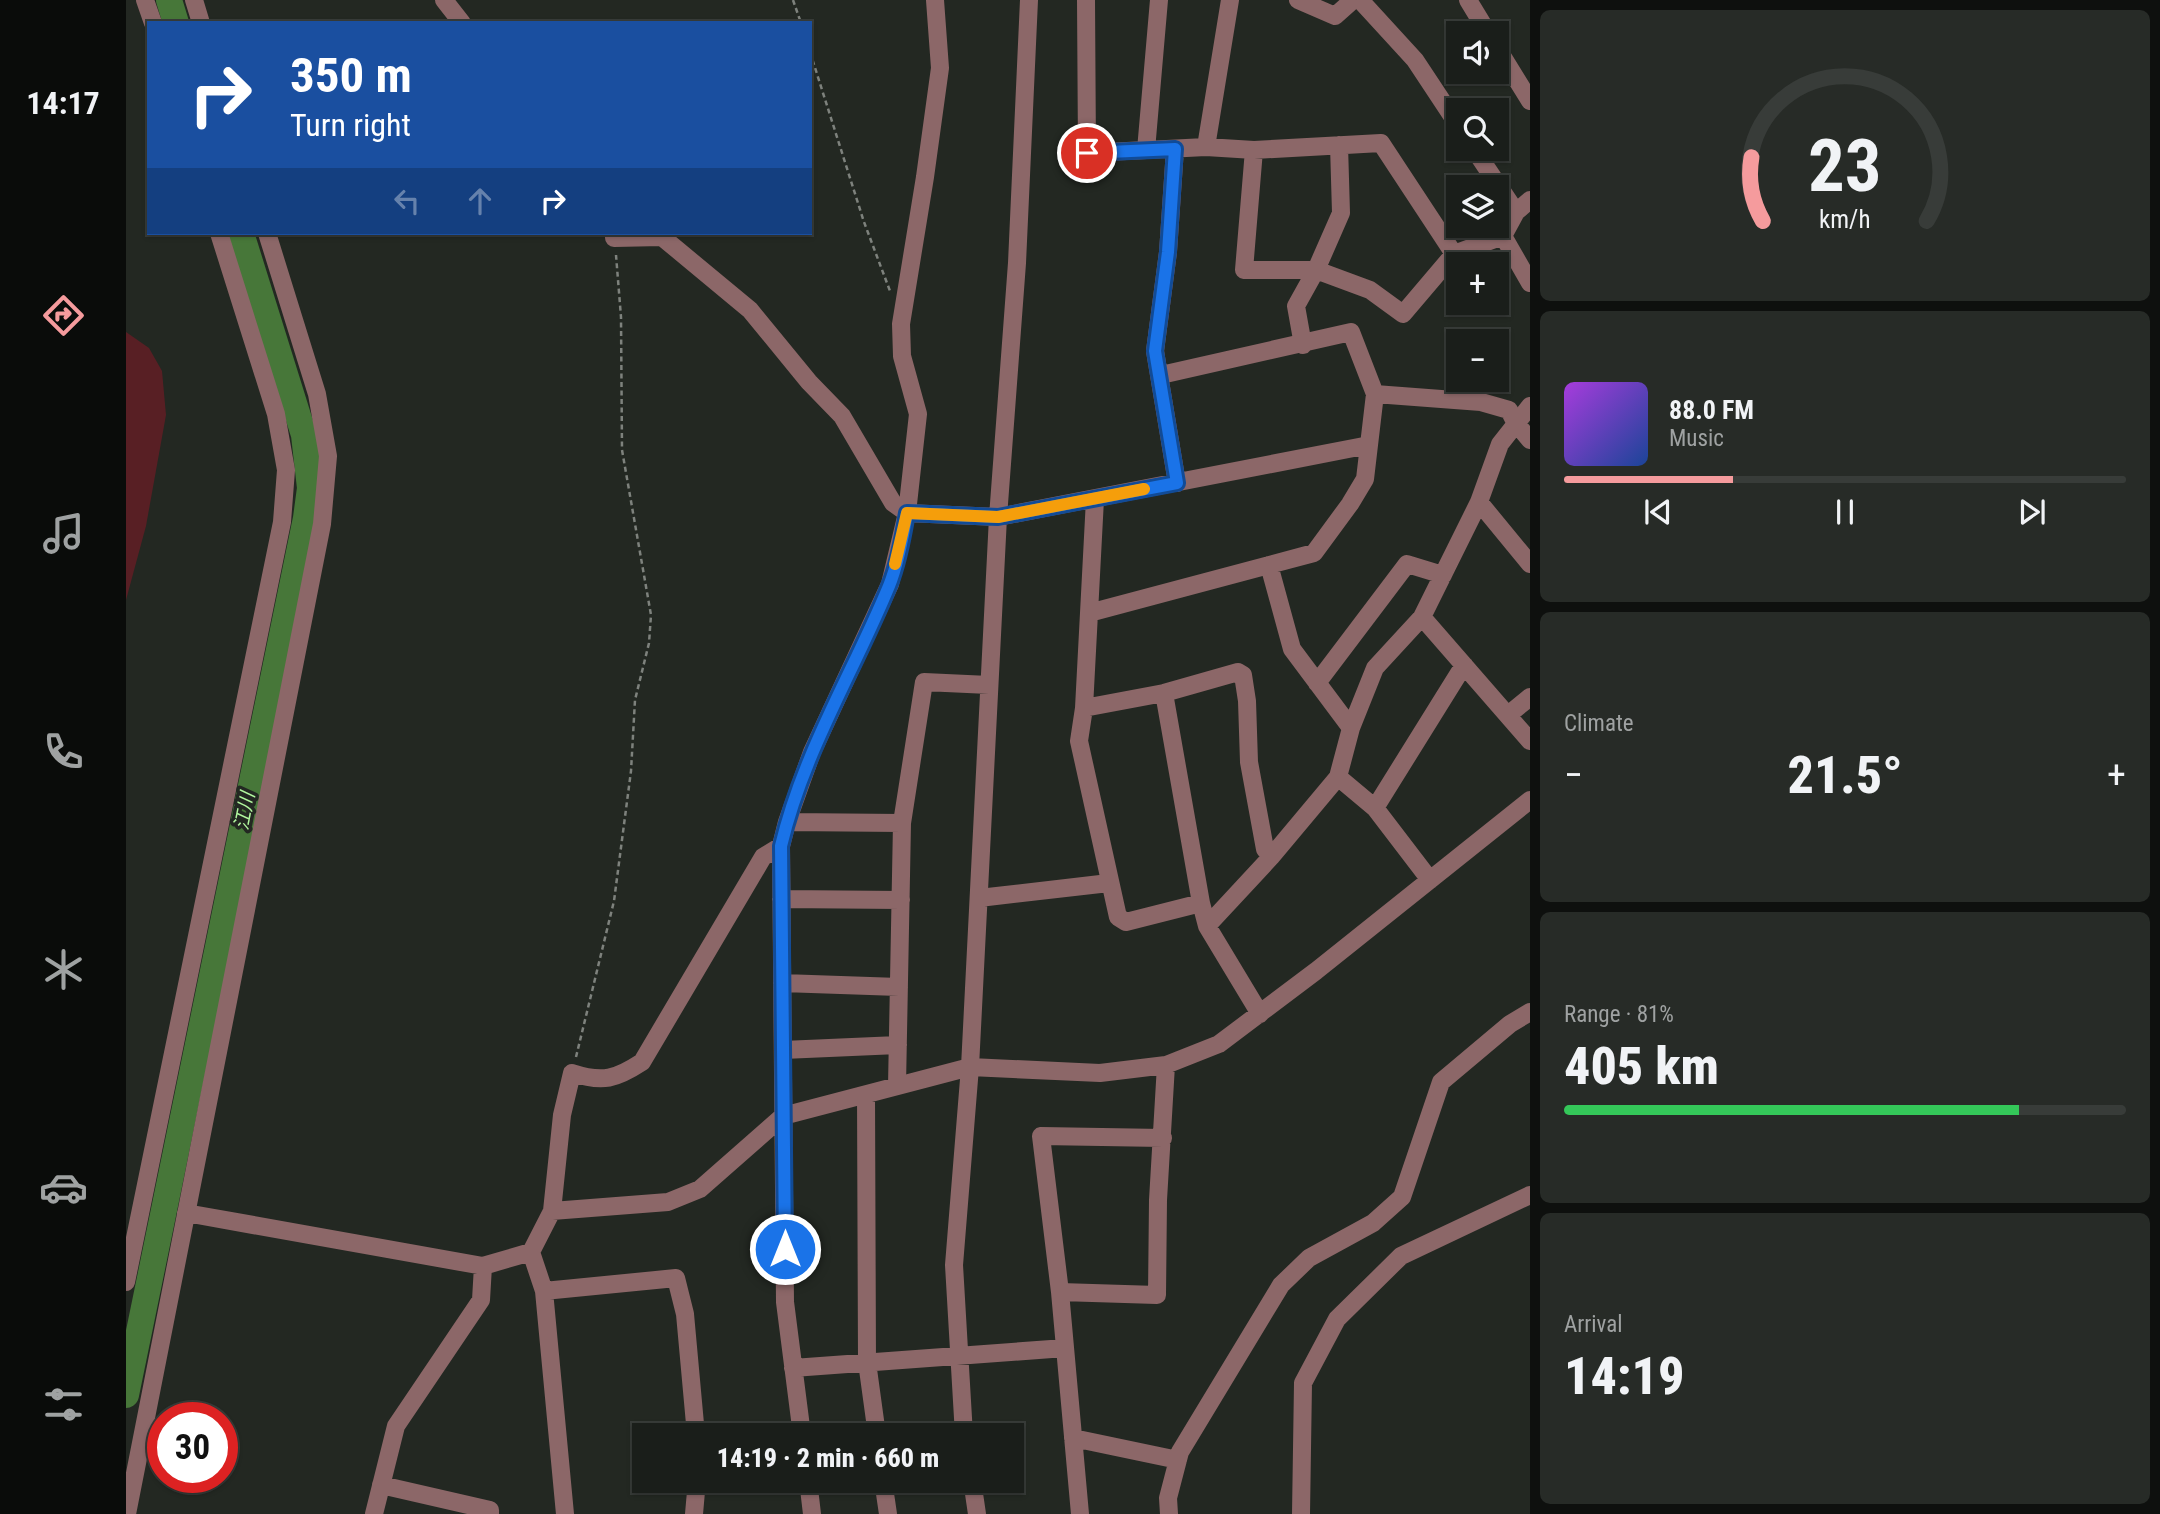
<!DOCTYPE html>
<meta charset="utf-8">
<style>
body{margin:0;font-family:"Roboto Condensed","Noto Sans JP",sans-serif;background:#272b27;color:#f1f3f6;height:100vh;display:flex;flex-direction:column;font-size:26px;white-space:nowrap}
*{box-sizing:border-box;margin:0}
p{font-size:23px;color:#9fa2a2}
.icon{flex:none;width:38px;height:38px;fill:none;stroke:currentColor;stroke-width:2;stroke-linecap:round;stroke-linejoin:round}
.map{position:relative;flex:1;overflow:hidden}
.side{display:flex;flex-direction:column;gap:10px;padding:10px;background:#0e100e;width:630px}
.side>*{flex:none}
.hud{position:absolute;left:21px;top:21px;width:665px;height:214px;border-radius:0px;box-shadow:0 2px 5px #0004,0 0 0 2px #383c39;background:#1a4fa0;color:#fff;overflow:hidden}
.tools{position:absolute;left:1320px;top:21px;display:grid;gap:14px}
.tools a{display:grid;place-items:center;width:63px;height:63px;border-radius:0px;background:#1a1e1a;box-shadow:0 2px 5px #0004,0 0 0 2px #383c39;font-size:35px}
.speed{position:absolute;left:21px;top:1402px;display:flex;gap:14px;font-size:35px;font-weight:700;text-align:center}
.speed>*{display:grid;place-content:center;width:91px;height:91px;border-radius:50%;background:#1a1e1a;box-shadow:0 2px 5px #0004,0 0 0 2px #383c39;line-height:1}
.speed .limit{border:10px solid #d22;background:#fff;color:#111}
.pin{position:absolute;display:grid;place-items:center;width:60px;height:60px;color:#fff;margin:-30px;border:4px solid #fff;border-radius:50%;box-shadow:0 2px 7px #0007}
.me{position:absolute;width:77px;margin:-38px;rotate:0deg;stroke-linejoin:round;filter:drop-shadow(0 0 5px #0008)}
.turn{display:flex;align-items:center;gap:24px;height:147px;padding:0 28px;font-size:32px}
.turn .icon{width:91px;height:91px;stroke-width:2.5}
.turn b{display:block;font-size:49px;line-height:60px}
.lanes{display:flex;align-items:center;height:66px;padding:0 28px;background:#0003;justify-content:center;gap:35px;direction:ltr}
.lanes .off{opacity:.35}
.big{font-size:52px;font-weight:800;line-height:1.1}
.side .card{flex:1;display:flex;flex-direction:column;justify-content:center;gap:10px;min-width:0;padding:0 24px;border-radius:10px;background:#272b27}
.side .dial{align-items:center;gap:0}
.dial svg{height:182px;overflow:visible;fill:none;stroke:#383c39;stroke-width:7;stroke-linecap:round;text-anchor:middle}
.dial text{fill:#f1f3f6;stroke:none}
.song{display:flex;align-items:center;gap:21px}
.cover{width:84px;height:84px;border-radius:10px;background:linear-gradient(135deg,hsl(280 70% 55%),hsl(220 70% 35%))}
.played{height:7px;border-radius:4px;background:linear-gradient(90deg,#f59b9d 30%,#383c39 30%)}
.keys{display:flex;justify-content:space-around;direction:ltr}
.heat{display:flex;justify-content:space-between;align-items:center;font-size:38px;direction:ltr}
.charge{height:10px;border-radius:5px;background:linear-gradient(90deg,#34c759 81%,#383c39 0)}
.trip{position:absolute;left:506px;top:1423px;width:392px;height:70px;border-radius:0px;background:#1a1e1a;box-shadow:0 2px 5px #0004,0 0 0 2px #383c39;font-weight:800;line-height:70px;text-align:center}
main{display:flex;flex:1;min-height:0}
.tab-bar{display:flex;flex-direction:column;width:126px;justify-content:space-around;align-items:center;background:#0a0c0a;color:#9fa2a2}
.tab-bar .icon{width:49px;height:49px}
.tab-bar .on{color:#f59b9d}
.tab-bar b{font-size:32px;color:#f1f3f6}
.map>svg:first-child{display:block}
.green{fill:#581f24}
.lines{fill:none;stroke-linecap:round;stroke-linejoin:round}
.river{stroke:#477739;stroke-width:26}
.path{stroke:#7e827d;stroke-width:2.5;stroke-dasharray:5 3.5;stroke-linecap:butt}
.minor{stroke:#8c6768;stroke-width:18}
.route-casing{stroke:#114b97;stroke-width:18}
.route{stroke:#1a73e8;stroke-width:12}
.slow{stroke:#f59e0b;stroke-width:12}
.labels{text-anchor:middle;stroke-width:7;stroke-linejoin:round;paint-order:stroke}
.water-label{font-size:19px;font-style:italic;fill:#b2f89f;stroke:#232822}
</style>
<main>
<nav class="tab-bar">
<b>14:17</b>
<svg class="icon on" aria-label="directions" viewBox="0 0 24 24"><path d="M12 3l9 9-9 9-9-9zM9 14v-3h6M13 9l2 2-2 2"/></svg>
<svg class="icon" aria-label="music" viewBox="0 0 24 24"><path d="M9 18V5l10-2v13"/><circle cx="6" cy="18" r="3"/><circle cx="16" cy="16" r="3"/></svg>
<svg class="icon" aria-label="phone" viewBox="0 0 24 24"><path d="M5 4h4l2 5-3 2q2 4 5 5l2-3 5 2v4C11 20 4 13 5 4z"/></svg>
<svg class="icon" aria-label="climate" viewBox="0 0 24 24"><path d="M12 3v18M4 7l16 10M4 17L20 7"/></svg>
<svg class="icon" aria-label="car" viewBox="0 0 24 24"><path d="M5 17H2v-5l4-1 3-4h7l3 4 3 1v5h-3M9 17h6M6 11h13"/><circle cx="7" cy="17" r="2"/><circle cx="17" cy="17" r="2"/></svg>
<svg class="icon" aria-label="filters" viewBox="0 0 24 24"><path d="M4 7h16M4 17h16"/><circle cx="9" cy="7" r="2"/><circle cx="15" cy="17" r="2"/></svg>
</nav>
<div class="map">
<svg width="1404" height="1514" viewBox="0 0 1404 1514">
<rect width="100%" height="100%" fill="#232822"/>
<!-- green -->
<path class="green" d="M0 332 23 348 36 371 40 415 20 526 0 600Z"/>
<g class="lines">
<!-- river -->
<path class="river" d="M43 0 50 23
M0 1395 180 518 184 488 178 435 115 233"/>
<!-- path -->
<path class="path" d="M667 0 675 23
M684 52 738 222 764 291
M450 1057 488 901 505 771 509 700 523 643 525 615 496 450 495 317 490 255"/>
<!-- minor -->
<path class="minor" d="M19 0 27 23
M68 0 75 23
M318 0 336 23
M960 0 961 153 1080 147 1104 0
M1172 0 1209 16 1227 0
M1234 0 1289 60 1332 125
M1342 0 1362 33
M1370 46 1404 101
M1080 147 1128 150 1255 143 1328 254
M1049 149 1042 252 1029 351 1051 483
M1348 149 1390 212
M1020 150 1033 0
M1128 150 1118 270H1190L1244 290 1277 314 1328 254 1377 236
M1404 200 1390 212 1377 236 1404 283
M488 233V238L536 237 624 310 683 382 716 416 767 503 781 513 872 517 1243 445
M1177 345 1170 306 1190 270 1215 213 1213 145
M1249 394 1355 402 1383 410 1389 422 1404 440
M969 499 958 708 953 741 992 917 1000 922 1075 903
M1353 502 1404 564
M1143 565 1166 649 1225 728
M963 613 1188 553 1224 504 1239 479 1249 394 1225 332 1035 375
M1296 617 1404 741
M1191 683 1281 564 1317 575
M1038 693 1075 903 1081 926 1134 1014
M958 708 1038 693 1112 672 1117 675 1121 701 1123 762 1139 849 1145 857
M1382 715 1404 697
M1212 777 1249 808 1304 880
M1249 808 1338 665
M661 822 776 823
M853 898 983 883
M655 899 775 900
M1081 926 1145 857 1212 777 1225 728 1249 668 1296 617 1353 502 1374 444 1404 406
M656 983 773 987
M657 1050 772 1045
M771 1086 776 823 798 682 863 685
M740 1094 741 1362 751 1435
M426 1211 542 1202 574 1189 657 1116 844 1067 974 1073 1040 1065 1093 1044 1190 971 1404 800
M60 1213 357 1266 405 1252 426 1211 436 1115 446 1073C477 1083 490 1079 516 1062L637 857 655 846
M405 1252 418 1291 439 1514
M0 1282 156 522 160 470 150 414 93 233
M418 1291 550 1278 559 1314 570 1435
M934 1292 1031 1295 1032 1200 1040 1065
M667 1368 939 1348
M676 1435 659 1302 655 846 661 822 686 752 764 584 781 513 792 414 776 356 775 324 799 177 814 68 809 0
M838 1435 828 1265 844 1067 872 517 891 263 903 0
M947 1438 1052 1460
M682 1480 686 1514
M757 1480 762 1514
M846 1480 851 1514
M255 1485 364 1510V1514
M1 1514 196 524 202 456 191 394 141 233
M248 1514 270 1426 355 1300 357 1266
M568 1514 571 1480
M954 1514 934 1292 915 1136 1037 1138
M1043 1514 1042 1498 1054 1452 1155 1285 1183 1258 1247 1223 1276 1197 1315 1082 1384 1024 1404 1012
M1175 1514 1177 1383 1211 1319 1275 1256 1404 1195"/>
</g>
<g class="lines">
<defs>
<path id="route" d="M659 1249 655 846C677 753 727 673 763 586 772 564 777 537 781 513L872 517 1051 483 1029 351 1042 252 1049 149 961 153"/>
</defs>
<!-- route casing -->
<use href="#route" class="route-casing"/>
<!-- route -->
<use href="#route" class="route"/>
<!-- slow -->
<path class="slow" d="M769 564 781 513 872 517 1018 489"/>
</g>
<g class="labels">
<!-- water labels -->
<g class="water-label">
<text transform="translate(118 811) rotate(-79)" y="7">江川</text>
</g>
</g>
</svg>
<div class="tools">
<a><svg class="icon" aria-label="sound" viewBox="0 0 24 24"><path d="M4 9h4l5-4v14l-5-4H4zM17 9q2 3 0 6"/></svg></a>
<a><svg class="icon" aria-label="search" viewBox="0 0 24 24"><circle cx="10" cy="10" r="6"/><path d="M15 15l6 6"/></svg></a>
<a><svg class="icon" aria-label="layers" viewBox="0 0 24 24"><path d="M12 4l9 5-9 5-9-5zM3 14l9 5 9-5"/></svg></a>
<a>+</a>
<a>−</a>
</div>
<div class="speed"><div class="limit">30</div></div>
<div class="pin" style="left:961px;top:153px;background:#d93025"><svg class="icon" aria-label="arrive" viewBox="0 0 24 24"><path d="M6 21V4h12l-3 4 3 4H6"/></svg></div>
<svg class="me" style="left:659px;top:1249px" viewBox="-20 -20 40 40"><circle r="17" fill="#1a73e8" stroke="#fff" stroke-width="3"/><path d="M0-11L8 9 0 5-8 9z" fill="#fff"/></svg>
<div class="trip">14:19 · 2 min · 660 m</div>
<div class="hud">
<div class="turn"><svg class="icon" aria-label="right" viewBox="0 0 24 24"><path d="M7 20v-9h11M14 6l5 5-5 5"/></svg><div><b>350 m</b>Turn right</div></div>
<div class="lanes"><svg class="icon off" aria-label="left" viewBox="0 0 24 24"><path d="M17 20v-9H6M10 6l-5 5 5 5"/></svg><svg class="icon off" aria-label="ahead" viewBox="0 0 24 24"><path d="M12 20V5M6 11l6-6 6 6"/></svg><svg class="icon" aria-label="right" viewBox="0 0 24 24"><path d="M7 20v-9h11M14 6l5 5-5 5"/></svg></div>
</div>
</div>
<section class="side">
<div class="card dial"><svg viewBox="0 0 100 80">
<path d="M14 69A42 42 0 1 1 86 69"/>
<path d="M14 69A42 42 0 0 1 9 41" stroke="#f59b9d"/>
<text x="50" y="56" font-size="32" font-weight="700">23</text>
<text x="50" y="72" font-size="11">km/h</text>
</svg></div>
<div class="card">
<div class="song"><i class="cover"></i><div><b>88.0 FM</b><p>Music</p></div></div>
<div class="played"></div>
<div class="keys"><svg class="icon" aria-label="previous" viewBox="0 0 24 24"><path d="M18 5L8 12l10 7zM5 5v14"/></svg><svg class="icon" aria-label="pause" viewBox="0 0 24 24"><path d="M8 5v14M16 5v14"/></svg><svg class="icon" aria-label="next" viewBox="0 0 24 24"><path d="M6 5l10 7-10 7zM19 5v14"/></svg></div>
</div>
<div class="card"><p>Climate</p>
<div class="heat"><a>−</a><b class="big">21.5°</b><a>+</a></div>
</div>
<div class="card"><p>Range · 81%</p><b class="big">405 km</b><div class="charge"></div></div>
<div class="card"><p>Arrival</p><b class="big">14:19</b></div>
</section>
</main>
